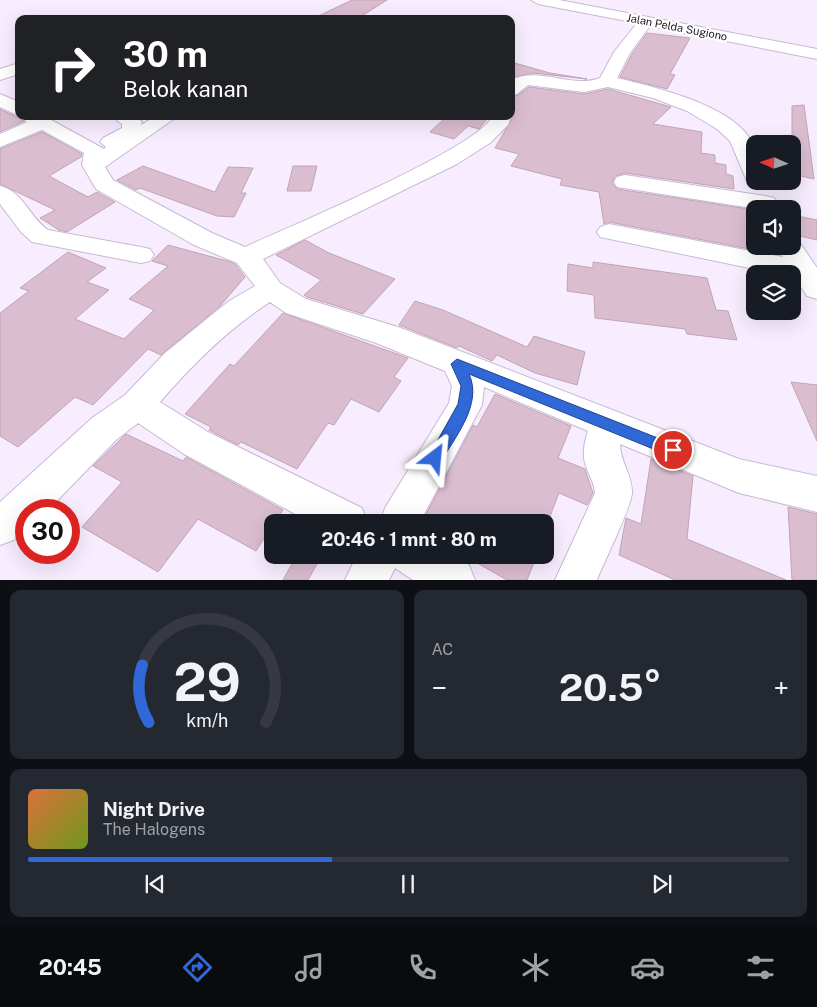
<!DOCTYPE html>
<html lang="id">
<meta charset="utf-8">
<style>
body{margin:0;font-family:"Public Sans",sans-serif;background:#242831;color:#f1f3f6;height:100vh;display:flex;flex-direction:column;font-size:19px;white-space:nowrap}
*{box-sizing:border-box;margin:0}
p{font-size:16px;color:#9ea1a6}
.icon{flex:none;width:28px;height:28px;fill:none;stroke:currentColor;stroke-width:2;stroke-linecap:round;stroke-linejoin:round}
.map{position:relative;height:580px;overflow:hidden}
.panel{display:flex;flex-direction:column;gap:10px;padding:10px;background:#0d0f14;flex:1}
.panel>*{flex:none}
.top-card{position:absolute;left:15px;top:15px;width:500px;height:105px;border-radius:10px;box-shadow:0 5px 20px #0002;background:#202124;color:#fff;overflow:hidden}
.needle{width:32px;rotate:273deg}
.buttons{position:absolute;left:746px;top:135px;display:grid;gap:10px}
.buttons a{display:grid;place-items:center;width:55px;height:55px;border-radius:10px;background:#171b24;box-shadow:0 5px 20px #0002;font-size:25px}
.speed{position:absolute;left:15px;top:499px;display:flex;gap:10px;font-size:25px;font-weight:700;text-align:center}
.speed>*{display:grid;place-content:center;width:65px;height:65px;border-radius:50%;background:#171b24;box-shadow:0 5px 20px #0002;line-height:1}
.speed .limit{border:8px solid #d22;background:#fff;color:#111}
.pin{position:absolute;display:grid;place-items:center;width:42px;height:42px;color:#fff;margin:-21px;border:2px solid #fff;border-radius:50%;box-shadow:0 1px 5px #0007}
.me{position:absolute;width:55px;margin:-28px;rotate:29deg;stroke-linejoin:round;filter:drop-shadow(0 0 4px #0008)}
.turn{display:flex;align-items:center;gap:18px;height:105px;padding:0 25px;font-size:22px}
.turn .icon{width:65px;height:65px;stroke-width:2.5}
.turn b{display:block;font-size:35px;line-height:42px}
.big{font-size:38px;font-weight:700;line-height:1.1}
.panel .tile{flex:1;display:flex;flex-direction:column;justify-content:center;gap:8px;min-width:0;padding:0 18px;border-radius:10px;background:#242831}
.panel .dial{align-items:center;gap:0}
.dial svg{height:130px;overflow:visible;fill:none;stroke:#363941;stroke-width:7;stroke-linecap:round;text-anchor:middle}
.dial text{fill:#f1f3f6;stroke:none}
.song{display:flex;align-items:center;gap:15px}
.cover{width:60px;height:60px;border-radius:8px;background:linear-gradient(135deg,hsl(20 70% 55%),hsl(80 70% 35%))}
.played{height:5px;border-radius:2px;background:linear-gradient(90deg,#3168d7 40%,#363941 40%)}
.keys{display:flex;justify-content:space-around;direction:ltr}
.heat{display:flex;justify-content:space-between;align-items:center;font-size:28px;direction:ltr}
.panel .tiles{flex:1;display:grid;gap:10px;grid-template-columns:1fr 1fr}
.tile:last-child{grid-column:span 2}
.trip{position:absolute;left:264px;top:514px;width:290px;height:50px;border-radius:10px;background:#171b24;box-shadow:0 5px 20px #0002;font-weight:700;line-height:50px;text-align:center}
.menu{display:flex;height:80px;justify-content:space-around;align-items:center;background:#090b0e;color:#9ea1a6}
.menu .icon{width:35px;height:35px}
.menu .active{color:#3168d7}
.menu b{font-size:22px;color:#f1f3f6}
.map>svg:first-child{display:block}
.building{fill:#dbbdd0;stroke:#c1a4b6}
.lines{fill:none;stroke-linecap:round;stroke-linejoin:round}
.minor-casing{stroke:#c8b8d4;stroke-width:2}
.minor{fill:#fff;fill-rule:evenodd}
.route{fill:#3168d7;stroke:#20448c}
.labels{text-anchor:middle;stroke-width:4.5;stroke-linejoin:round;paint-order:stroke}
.far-street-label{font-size:11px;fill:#1d1721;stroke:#fff}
</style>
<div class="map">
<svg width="817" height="580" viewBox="0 0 817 580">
<rect width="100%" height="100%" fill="#f7edff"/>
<!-- building -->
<path class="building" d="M352 0H387L357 19H312Z
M647 33 690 38 670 74 675 75 667 89 620 77 632 54Z
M511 62 550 73 587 79 533 73 511 78Z
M529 87 584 94 608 89 671 107 653 124 702 132 701 153 715 155V163L726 165V174L733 176 734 189 625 173 615 176 612 183 617 189 755 210V250L609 222 604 224 599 192 560 185 562 179 511 166 519 154 495 148 513 117 511 97 518 95Z
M804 105 814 179 792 174V106Z
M0 109 19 118 24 121 0 132Z
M447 116H489L479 129 468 126 454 139 430 132Z
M42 132 82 154 81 157 49 176 88 197 97 192 115 202 67 232 59 230 40 218 55 210 0 184V149Z
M143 166 215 192 228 167 253 168 241 193H246L234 217 217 216 140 188 136 190 117 180Z
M293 166H317L311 191H287Z
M797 216 817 220V240L800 236Z
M305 240 329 253 395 279 363 314 307 297 304 295 321 280 276 255Z
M168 245 231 262 236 265 245 277 220 306 161 355 148 349 93 405 75 397 18 447 0 436V313L29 291 20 288 68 252 106 268 87 282 109 290 75 319 124 339 154 310 129 299 168 266 152 261Z
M593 262 707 278 716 310 728 311 737 340 687 334 685 329 595 318 594 295 567 291 568 264 593 268Z
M415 301 443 310 527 347 534 336 585 352 577 385 535 373 497 355 492 361 459 346 457 348 399 325Z
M283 313 408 358 394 377 401 381 379 412 351 399 334 425 328 423 297 469 241 442 238 445 209 430 211 427 185 414 230 364 234 366Z
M791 382 817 385V441Z
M495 394 571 426 558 458 585 469 593 493 587 505 559 493 545 529V522H422L473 425 477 427Z
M126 434 183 461 186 457 283 510 275 522H272V526L256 551 198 519 158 572 82 527 122 482 93 466Z
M651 459 693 476 687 539 786 580H675L619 555 626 518 641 524Z
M788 507 817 514V580H792Z
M297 555H322L308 580H283Z
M475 555H537L527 580H507L472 560Z"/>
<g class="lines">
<defs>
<path id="minor" d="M531 0H559L817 49V59L650 26 630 53 617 78C653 87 746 107 755 151 757 160 755 172 755 181H760H747L730 141 717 129 687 111 653 98 608 87 584 92 528 85 517 94 511 95V80C540 66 571 89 600 78L614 52 637 23 538 4Z
M19 63V74L0 80V69Z
M0 94 19 102V116L0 107Z
M20 116H44L104 149 106 147 100 142 103 138 122 128V124L111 116H135L142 122 141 125 156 116H178L105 167 113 180 212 233 245 247C284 229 483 146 492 116H511L508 125 490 143 457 164 263 259 280 283 306 299 398 327 739 459 817 476V512L739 493 620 444C620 462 632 474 632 492 633 504 603 564 597 580H555L595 493C594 481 588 474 585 463 582 453 585 440 588 431L484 387 482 405 420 522H380L385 508 449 403 452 386 445 371 376 343 286 313 270 302C228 329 192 365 160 402L208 432 362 508 367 522H310L184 454 138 423 116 440 48 510H26V530L14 540 0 545V502L92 418 125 395 165 353 229 301 255 286 237 263 194 245 96 189 82 165 84 153 42 130 0 147V134L27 122Z
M625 175 766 196 774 198 778 203 774 208 758 209 617 187 614 182 617 177Z
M0 186C24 192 29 217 48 230L141 247 150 249 154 255 150 261 141 263 32 242 21 232 0 204Z
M609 224 783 257 776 246H792V239L798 240 817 268V299L807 296 792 274H778L600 237 597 232 600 227Z
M357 555H450L469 565 475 580H413L395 568 389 580H345Z"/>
</defs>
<!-- minor casing -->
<use href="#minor" class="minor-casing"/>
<!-- minor -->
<use href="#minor" class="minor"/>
</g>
<!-- route -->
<path class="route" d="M457 359 678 446 680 450 678 455 673 457 469 374C483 404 455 437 440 463L435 465 430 463 428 458 430 454 458 404 461 386 451 364Z"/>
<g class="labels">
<!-- far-street labels -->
<g class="far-street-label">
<text transform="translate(677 27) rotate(11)" y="4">Jalan Pelda Sugiono</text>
</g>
</g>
</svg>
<div class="buttons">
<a><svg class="needle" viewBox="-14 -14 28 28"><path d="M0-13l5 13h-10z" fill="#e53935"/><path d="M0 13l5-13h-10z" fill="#9ea1a6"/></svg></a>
<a><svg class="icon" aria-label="sound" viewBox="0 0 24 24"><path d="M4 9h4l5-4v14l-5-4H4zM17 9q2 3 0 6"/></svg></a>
<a><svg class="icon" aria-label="layers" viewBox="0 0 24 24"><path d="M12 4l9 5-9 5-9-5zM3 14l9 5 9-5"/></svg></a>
</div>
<div class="speed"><div class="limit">30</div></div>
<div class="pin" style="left:673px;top:450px;background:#d93025"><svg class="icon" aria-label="arrive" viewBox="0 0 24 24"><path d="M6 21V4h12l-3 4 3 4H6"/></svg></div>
<svg class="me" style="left:435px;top:458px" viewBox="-20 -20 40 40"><path d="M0-17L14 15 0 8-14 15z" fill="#3168d7" stroke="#fff" stroke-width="4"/></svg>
<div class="trip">20:46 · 1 mnt · 80 m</div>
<div class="top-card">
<div class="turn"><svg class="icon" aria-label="right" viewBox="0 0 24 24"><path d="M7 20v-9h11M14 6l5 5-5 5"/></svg><div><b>30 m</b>Belok kanan</div></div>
</div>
</div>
<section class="panel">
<div class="tiles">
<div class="tile dial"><svg viewBox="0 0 100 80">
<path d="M14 69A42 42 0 1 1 86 69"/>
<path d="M14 69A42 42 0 0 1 10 34" stroke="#3168d7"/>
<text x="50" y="56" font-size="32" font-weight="700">29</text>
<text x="50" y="72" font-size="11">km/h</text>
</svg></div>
<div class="tile"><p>AC</p>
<div class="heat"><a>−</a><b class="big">20.5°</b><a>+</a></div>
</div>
<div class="tile">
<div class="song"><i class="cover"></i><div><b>Night Drive</b><p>The Halogens</p></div></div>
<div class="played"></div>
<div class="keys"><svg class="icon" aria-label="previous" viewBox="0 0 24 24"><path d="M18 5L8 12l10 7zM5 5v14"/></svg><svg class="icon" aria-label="pause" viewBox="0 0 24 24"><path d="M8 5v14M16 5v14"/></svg><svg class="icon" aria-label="next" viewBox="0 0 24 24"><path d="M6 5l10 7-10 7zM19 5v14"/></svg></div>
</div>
</div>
</section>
<nav class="menu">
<b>20:45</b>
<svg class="icon active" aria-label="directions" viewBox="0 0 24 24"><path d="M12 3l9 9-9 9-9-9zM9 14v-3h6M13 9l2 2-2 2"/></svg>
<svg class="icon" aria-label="music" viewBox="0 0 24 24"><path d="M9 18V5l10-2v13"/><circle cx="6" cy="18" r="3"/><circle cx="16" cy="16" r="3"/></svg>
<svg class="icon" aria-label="phone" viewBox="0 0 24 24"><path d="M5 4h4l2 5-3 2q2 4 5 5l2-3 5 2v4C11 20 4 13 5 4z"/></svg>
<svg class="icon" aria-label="climate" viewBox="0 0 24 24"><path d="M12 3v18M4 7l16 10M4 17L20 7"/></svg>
<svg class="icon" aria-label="car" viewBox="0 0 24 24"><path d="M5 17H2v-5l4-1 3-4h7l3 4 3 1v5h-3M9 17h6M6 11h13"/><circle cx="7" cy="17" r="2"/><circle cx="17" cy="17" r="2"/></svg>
<svg class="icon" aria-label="filters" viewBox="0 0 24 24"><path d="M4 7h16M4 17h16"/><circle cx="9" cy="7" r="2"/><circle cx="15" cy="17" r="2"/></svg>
</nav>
